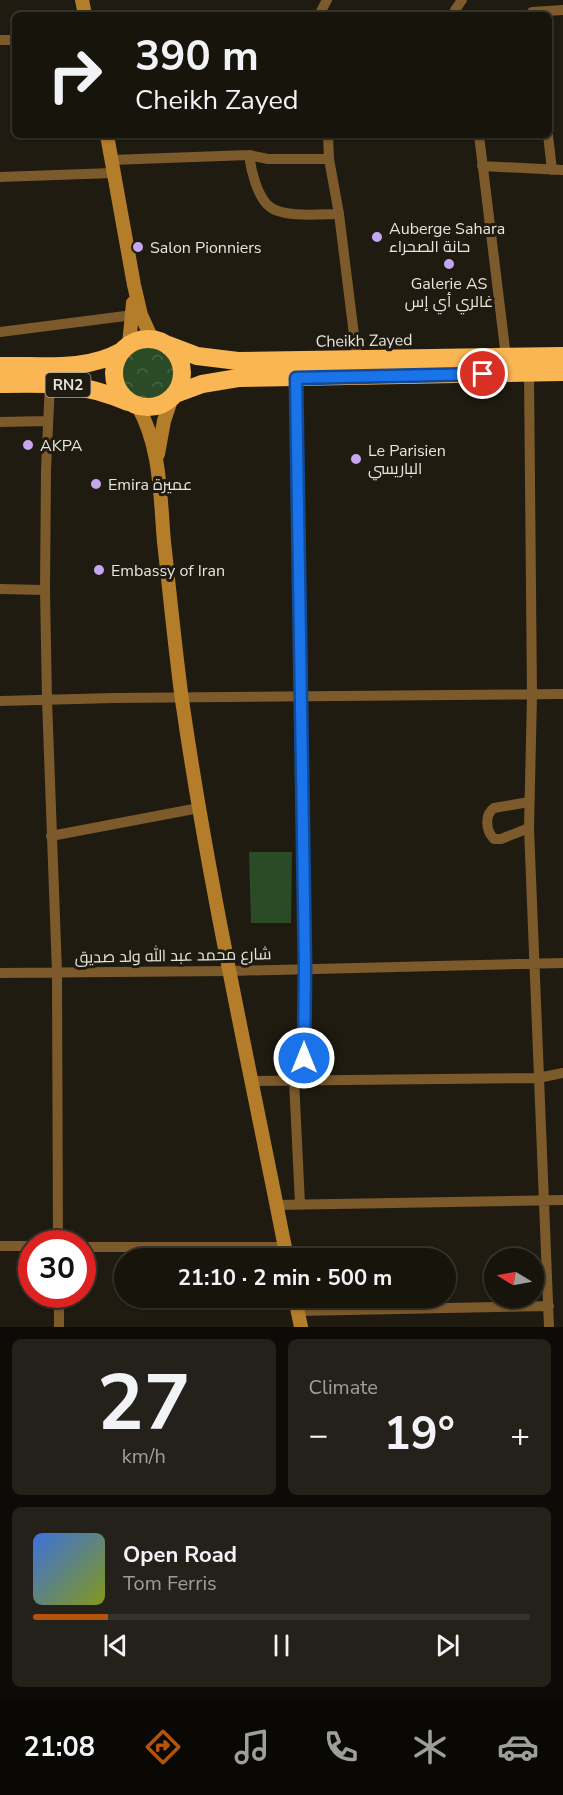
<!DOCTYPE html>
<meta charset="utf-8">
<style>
body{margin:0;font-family:"Nunito Sans",Cairo,sans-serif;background:#24211a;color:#f1f3f6;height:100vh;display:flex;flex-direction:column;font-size:22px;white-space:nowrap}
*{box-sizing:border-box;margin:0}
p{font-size:20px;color:#9e9e9d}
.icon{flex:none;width:33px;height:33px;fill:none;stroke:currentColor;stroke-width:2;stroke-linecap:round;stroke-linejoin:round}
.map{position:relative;height:1327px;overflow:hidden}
.details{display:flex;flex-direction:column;gap:12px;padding:12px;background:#0d0b07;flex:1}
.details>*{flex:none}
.banner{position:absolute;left:12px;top:12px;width:540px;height:126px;border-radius:9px;box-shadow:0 2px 4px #0004,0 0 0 2px #36332d;background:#17140c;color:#f1f3f6;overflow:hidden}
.needle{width:39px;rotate:280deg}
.controls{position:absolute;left:484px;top:1248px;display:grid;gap:12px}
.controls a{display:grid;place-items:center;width:60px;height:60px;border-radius:50%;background:#17140c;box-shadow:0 2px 4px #0004,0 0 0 2px #36332d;font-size:30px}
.speed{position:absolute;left:18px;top:1230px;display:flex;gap:12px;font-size:30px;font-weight:700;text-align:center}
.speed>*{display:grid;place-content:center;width:78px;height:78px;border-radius:50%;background:#17140c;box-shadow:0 2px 4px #0004,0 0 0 2px #36332d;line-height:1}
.speed .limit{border:9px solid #d22;background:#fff;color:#111}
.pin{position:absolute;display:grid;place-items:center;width:51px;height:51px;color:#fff;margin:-26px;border:3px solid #fff;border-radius:50%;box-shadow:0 2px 6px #0007}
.me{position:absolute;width:66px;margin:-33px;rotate:0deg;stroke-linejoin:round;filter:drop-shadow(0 0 4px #0008)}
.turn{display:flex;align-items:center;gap:21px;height:126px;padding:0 24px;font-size:27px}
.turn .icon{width:78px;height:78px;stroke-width:2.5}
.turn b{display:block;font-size:42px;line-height:51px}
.big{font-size:45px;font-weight:700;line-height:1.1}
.details .card{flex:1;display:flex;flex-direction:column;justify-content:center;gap:9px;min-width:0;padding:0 21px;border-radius:9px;background:#24211a}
.details .dial{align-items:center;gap:0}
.dial b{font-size:78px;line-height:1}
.song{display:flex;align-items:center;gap:18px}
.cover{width:72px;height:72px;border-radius:9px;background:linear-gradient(135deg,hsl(220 70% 55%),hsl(70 70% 35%))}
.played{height:6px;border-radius:3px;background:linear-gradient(90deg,#b45309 15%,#36332d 15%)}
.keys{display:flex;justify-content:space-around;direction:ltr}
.heat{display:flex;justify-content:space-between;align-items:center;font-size:33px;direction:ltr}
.details .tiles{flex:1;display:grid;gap:12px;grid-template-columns:1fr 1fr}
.card:last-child{grid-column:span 2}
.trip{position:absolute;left:114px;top:1248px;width:342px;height:60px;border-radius:30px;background:#17140c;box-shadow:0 2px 4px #0004,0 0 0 2px #36332d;font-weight:700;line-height:60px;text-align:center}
.menu{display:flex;height:96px;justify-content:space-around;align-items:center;background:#090805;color:#9e9e9d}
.menu .icon{width:42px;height:42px}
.menu .selected{color:#b45309}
.menu b{font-size:27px;color:#f1f3f6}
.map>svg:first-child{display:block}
.park{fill:url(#park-crowns)}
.pitch{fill:#2a4b26}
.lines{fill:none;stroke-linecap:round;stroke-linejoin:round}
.street{stroke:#7c5a2b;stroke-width:10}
.secondary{stroke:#b47d29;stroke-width:14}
.highway{stroke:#fab653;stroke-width:18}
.route-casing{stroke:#114b97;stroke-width:15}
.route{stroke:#1a73e8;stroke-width:10}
.poi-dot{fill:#c5a6f0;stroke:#1f1b10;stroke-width:2}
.labels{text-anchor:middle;stroke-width:6;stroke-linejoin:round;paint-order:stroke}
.shield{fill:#1f1b10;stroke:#aba8a0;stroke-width:1.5}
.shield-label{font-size:15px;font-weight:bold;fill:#e7e5de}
.poi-label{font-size:16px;fill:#e7e5de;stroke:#1f1b10;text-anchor:start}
.street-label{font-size:16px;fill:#e7e5de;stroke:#1f1b10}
</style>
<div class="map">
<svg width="563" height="1327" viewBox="0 0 563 1327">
<defs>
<pattern id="park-crowns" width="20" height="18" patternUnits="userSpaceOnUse" patternTransform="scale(1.5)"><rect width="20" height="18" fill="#2a4b26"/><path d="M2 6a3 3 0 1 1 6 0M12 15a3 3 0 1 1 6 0" fill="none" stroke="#496545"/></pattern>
</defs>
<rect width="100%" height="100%" fill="#1f1b10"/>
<!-- park -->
<path class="park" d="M122 374a27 27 0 1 1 54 0a27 27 0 1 1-54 0Z"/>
<!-- pitch -->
<path class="pitch" d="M249 852H292L291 923H251Z"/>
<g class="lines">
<!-- street -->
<path class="street" d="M455 10 462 0
M532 12 563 10
M319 15 327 0
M0 40H15
M328 135 329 159 339 214 357 359
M479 135 506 357
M548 135 552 170
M249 155C251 170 257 197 270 207 284 218 321 214 339 214
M111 160 249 155 268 159H329
M482 166 563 170
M0 177 113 173
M0 332 133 315
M529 373 532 695 529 828 549 1327
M296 377 305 968 304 1080
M50 383 46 470 45 590 47 700 57 972 58 1244
M0 422 48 421
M0 589 45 590
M0 701 115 698 563 694
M529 802 494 808C484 815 486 831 494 839H501L529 828
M51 836 199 808
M0 973 229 971 563 963
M294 1080 300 1204
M251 1081 538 1078 563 1073
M276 1205 563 1200
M0 1246H32
M82 1247H285
M59 1294V1327
M298 1311 549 1306"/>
<!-- secondary -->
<path class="secondary" d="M82 0 85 15
M107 135 134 285 141 315 152 339
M129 345 133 303
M137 405C161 446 160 496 164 542 170 595 175 648 182 700 209 888 251 1073 287 1258
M158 454 164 421 172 397
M295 1298 301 1327"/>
<!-- highway -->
<path class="highway" d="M114 373a34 34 0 1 1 68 0a34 34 0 1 1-68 0Z
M168 345 197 356 238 361 563 356
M0 366C41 365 85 372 122 351
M0 384C49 383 82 382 128 402
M175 394 202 384 238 378 563 372"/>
</g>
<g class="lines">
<defs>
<path id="route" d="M304 1058 305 968 296 378 483 374"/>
</defs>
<!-- route casing -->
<use href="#route" class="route-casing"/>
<!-- route -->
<use href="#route" class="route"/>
</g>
<!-- markers -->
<g class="poi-dot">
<circle cx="377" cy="237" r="6"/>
<circle cx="138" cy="247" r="6"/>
<circle cx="449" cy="264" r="6"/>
<circle cx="28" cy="445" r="6"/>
<circle cx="356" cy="459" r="6"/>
<circle cx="96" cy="484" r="6"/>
<circle cx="99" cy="570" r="6"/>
</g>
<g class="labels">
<!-- shield labels -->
<rect class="shield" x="45.5" y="373" width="45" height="24" rx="4.5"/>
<g class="shield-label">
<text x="68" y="390">RN2</text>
</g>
<!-- poi labels -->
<g class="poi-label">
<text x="389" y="234">Auberge Sahara<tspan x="389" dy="18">حانة الصحراء</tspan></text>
<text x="150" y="253">Salon Pionniers</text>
<text x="449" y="289" text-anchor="middle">Galerie AS<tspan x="449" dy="18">غالري أي إس</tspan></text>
<text x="40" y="451">AKPA</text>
<text x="368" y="456">Le Parisien<tspan x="368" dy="18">الباريسي</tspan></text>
<text x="108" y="490">Emira عميرة</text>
<text x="111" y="576">Embassy of Iran</text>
</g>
<!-- street labels -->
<g class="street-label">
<text transform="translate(364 340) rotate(-1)" y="6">Cheikh Zayed</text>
<text transform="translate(173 955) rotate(-1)" y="6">شارع محمد عبد الله ولد صديق</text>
</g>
</g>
</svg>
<div class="controls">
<a><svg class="needle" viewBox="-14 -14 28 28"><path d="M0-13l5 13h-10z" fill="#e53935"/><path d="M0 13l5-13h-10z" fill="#9e9e9d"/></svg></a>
</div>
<div class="speed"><div class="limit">30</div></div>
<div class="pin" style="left:483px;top:374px;background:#d93025"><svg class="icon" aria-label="arrive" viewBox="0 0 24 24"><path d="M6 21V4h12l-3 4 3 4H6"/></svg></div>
<svg class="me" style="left:304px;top:1058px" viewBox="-20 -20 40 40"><circle r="17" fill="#1a73e8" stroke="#fff" stroke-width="3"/><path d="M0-11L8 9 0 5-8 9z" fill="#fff"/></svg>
<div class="trip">21:10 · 2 min · 500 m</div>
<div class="banner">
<div class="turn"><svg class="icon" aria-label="right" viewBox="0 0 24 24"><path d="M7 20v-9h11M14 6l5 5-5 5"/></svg><div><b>390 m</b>Cheikh Zayed</div></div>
</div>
</div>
<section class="details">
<div class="tiles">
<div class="card dial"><b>27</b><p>km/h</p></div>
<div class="card"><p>Climate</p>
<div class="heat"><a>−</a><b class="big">19°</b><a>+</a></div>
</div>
<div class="card">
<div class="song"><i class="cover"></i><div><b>Open Road</b><p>Tom Ferris</p></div></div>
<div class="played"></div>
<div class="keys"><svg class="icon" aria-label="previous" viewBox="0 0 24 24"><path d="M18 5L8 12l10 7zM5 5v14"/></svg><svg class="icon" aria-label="pause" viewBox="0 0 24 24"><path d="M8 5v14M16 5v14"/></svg><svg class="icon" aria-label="next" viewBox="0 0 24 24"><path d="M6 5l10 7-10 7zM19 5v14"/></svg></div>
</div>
</div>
</section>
<nav class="menu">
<b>21:08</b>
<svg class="icon selected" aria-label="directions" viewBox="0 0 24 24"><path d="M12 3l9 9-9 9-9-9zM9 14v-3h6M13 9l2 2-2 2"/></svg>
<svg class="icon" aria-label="music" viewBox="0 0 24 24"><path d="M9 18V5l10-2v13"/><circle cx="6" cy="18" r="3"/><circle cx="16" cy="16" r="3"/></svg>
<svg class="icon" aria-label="phone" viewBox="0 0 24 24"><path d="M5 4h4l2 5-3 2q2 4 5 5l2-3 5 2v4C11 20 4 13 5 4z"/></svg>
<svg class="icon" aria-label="climate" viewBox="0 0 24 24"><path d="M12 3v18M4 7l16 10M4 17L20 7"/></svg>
<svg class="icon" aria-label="car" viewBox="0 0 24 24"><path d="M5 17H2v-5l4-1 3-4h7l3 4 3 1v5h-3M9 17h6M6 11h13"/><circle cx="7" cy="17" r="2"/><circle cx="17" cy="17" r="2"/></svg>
</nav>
